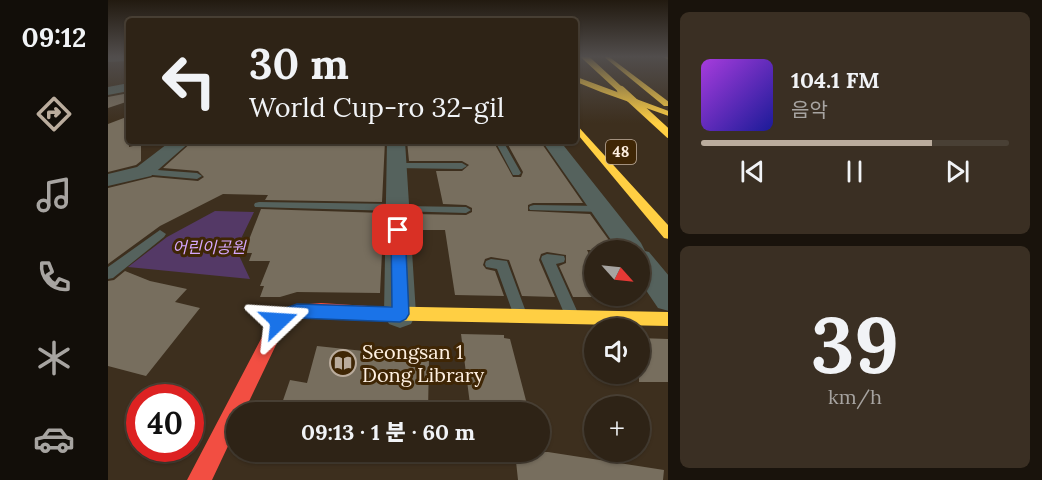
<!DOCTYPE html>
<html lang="ko">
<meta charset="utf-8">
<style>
body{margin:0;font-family:Lora,"Noto Sans KR",serif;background:#3a2f23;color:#f1f3f6;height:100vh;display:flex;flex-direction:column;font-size:22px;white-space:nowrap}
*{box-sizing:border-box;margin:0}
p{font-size:20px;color:#a7a4a1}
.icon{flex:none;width:33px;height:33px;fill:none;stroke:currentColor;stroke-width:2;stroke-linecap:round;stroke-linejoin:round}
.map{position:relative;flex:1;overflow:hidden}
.side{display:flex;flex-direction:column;gap:12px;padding:12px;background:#19130c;width:374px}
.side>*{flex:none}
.top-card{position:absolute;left:18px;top:18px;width:452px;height:126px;border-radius:6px;box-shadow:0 2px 4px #0004,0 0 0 2px #494035;background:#2e2316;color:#f1f3f6;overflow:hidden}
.needle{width:39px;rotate:117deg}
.buttons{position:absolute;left:476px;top:240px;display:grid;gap:12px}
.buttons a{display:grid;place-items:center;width:66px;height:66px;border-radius:50%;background:#2e2316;box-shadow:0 2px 4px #0004,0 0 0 2px #494035;font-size:30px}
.speed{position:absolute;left:18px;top:384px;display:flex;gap:12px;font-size:30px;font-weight:700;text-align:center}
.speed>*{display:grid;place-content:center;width:78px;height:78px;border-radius:50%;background:#2e2316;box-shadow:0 2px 4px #0004,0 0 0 2px #494035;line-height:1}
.speed .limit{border:9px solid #d22;background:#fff;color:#111}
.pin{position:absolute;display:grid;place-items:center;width:51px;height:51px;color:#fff;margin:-26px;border-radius:12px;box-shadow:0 3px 9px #0006}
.me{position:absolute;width:66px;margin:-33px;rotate:70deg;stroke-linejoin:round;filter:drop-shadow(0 0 4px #0008)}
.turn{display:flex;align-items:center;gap:21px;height:126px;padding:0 24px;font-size:27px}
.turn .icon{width:78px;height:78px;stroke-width:2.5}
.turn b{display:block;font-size:42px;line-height:51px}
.side .card{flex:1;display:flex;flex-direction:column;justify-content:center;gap:9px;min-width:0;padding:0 21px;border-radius:9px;background:#3a2f23}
.side .dial{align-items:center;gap:0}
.dial b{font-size:78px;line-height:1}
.song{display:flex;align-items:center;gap:18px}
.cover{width:72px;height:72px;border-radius:9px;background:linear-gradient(135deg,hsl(280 70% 55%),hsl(240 70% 35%))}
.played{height:6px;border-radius:3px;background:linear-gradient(90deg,#baac9d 75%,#494035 75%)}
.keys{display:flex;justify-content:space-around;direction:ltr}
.trip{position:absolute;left:118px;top:402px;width:324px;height:60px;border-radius:30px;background:#2e2316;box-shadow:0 2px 4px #0004,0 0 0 2px #494035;font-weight:800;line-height:60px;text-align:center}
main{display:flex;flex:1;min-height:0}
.menu{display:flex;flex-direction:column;width:108px;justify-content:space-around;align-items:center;background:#120e09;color:#a7a4a1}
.menu .icon{width:42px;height:42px}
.menu .current{color:#baac9d}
.menu b{font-size:27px;color:#f1f3f6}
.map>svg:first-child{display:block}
.green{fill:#543966}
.building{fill:#776e5e}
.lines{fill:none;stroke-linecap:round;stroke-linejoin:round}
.lane{fill:#55625d;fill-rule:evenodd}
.street{fill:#55625d;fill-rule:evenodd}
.slow{fill:#ffcf43;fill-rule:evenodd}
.jam{fill:#f24e42;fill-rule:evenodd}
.slow-bridge-far1{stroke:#ffcf43;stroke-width:6}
.slow-bridge{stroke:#ffcf43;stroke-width:8}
.route{fill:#1a73e8;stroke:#114b97;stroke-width:1.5}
.labels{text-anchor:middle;stroke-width:6;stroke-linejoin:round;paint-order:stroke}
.shield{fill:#3f2605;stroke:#c5b3a0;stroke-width:1.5}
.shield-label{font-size:15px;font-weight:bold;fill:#fef0e2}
.park-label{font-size:16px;font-style:italic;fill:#d5a7fd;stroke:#3f2605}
.near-poi-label{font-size:20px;fill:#fef0e2;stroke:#3f2605;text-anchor:start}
</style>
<main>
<nav class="menu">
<b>09:12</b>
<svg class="icon current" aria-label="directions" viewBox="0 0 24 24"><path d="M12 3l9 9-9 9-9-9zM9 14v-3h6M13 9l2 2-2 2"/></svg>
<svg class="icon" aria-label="music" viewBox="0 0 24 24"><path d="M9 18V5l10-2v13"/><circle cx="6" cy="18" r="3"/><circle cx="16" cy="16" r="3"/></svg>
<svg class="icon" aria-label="phone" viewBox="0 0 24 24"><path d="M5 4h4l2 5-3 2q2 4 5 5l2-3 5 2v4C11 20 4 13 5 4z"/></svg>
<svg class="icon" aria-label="climate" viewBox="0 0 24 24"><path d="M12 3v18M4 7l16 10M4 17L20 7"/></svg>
<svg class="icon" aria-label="car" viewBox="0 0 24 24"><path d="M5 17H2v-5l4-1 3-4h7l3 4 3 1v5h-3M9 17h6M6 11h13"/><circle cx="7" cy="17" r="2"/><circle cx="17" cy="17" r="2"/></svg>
</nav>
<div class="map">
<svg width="561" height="480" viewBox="0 0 561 480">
<rect width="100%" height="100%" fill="#3d2f1e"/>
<!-- green -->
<path class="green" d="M107 211 146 212 128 249 142 279 20 267 59 237Z"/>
<!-- building -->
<path class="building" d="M21 93V101L0 108V97Z
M21 116V147L33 144V161L28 165 0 172V124Z
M85 141H277L274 202 157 200 160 195 115 194 52 226 0 264V188L45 177 90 181 96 177 90 171 55 168Z
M299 141H385L405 177H413L415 172 398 141H432L475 203H425L420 205V211L482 214 508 250H479L486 264V297H465L451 266 458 263V255L439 252 433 254 431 260 447 297 414 296 401 260 383 257 377 259 375 265 378 269 387 271 396 296 347 295 337 230H305L304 214 358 215 364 212V208L358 205 335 204 328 171H354L361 165 354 161H301Z
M153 209 276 213 272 293 189 292 172 297H152L156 286H152L162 261H141L144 253H138L139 250H137Z
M17 271 42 281 79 289 67 302 92 308 38 376 0 366V281L6 280Z
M353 334 396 335V338L402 339 421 412H363Z
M531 338 561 339V382H531Z
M209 346 321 358 320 412H171L182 380 199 383Z
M407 452H440L556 470 555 480H410Z"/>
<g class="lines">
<!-- lane -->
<path class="lane" d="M387 141H395L413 173 411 175H405Z
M289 163H354L359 166 354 169 286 168 284 166Z
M36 169 89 173 94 176 89 179 33 174V170Z
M151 202 289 204 293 206 358 207 363 210 358 213 147 207 146 205 147 203Z
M426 205 494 206 499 209 494 212 422 210 421 208 422 206Z
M52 230 58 234 56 237 5 278 0 279V267Z
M439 254 456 256 457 259 456 262 448 264 470 313 468 318 463 319 458 318 456 313 433 259 434 256Z
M383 259 399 261 418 312 416 316 411 318 406 316 389 269 378 267 377 264 378 261Z"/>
<!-- street -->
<path class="street" d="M0 56H21V61L0 62Z
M21 83V91L0 95V87Z
M63 141H83L43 176 0 186V174L29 167Z
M279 141H297L308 314 303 324 292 328 281 324 276 314Z
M434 141H452L533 243 537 251 541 252 561 276V311L550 308 531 280V250H510Z"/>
<!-- slow -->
<path class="slow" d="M495 56H500L561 102V106H556Z
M555 56H561V60L555 57Z
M466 76 561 111V116L493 92 466 81Z
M466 122 561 226V239L556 238 466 130Z
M260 306 561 312V326L260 320 254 318 252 313 254 308Z"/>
<!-- jam -->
<path class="jam" d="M213 303 260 306 266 308 268 313 266 318 260 320C234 318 200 310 177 326L136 412H129V427L104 480H79L165 316 189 305Z"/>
<!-- slow-bridge-far1 -->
<path class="slow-bridge-far1" d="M476 56 514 91"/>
<!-- slow-bridge -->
<path class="slow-bridge" d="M513 90 561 134"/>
</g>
<!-- sky -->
<linearGradient id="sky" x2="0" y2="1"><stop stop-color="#221a10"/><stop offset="0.46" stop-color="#514d4c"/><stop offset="1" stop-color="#514d4c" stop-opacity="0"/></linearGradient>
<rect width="561" height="123" fill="url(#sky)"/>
<!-- route -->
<path class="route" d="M290 226 297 230 301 314 298 319 292 322 189 318 171 329 164 327 162 321 170 311 189 304 284 307 283 230Z"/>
<!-- icons -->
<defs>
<symbol id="library-ring" viewBox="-11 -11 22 22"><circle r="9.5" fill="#3f2605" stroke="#baac9d" stroke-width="1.5"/><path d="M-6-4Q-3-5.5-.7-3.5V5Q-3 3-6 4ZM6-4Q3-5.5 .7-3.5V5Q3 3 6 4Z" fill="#baac9d"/></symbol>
</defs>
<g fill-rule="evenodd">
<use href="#library-ring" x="220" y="348" width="30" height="30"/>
</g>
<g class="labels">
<!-- shield labels -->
<rect class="shield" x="498" y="140" width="30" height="24" rx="4.5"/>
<g class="shield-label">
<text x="513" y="157">48</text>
</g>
<!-- park labels -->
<g class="park-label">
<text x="101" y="253">어린이공원</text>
</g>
<!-- near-poi labels -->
<g class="near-poi-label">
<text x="254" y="359">Seongsan 1<tspan x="254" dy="23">Dong Library</tspan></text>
</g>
</g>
</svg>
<div class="buttons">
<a><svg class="needle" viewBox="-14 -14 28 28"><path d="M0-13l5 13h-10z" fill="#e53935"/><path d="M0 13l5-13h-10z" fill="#a7a4a1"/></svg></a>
<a><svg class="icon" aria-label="sound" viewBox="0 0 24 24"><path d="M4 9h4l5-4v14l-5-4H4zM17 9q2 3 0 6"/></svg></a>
<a>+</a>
</div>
<div class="speed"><div class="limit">40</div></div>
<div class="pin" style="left:290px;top:230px;background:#d93025"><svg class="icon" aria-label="arrive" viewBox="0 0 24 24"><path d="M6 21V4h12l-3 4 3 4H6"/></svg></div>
<svg class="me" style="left:171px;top:321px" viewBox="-20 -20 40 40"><path d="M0-17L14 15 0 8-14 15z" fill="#1a73e8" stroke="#fff" stroke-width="4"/></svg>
<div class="trip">09:13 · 1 분 · 60 m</div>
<div class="top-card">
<div class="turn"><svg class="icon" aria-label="left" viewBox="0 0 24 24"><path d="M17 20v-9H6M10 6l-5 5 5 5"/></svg><div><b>30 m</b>World Cup-ro 32-gil</div></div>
</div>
</div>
<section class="side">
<div class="card">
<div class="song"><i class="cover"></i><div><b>104.1 FM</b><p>음악</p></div></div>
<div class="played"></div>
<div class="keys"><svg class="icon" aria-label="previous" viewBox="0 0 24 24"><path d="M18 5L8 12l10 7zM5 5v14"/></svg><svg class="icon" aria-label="pause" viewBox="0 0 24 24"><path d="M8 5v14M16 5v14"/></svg><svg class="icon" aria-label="next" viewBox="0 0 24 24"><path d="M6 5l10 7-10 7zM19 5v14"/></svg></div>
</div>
<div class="card dial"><b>39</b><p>km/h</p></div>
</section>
</main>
